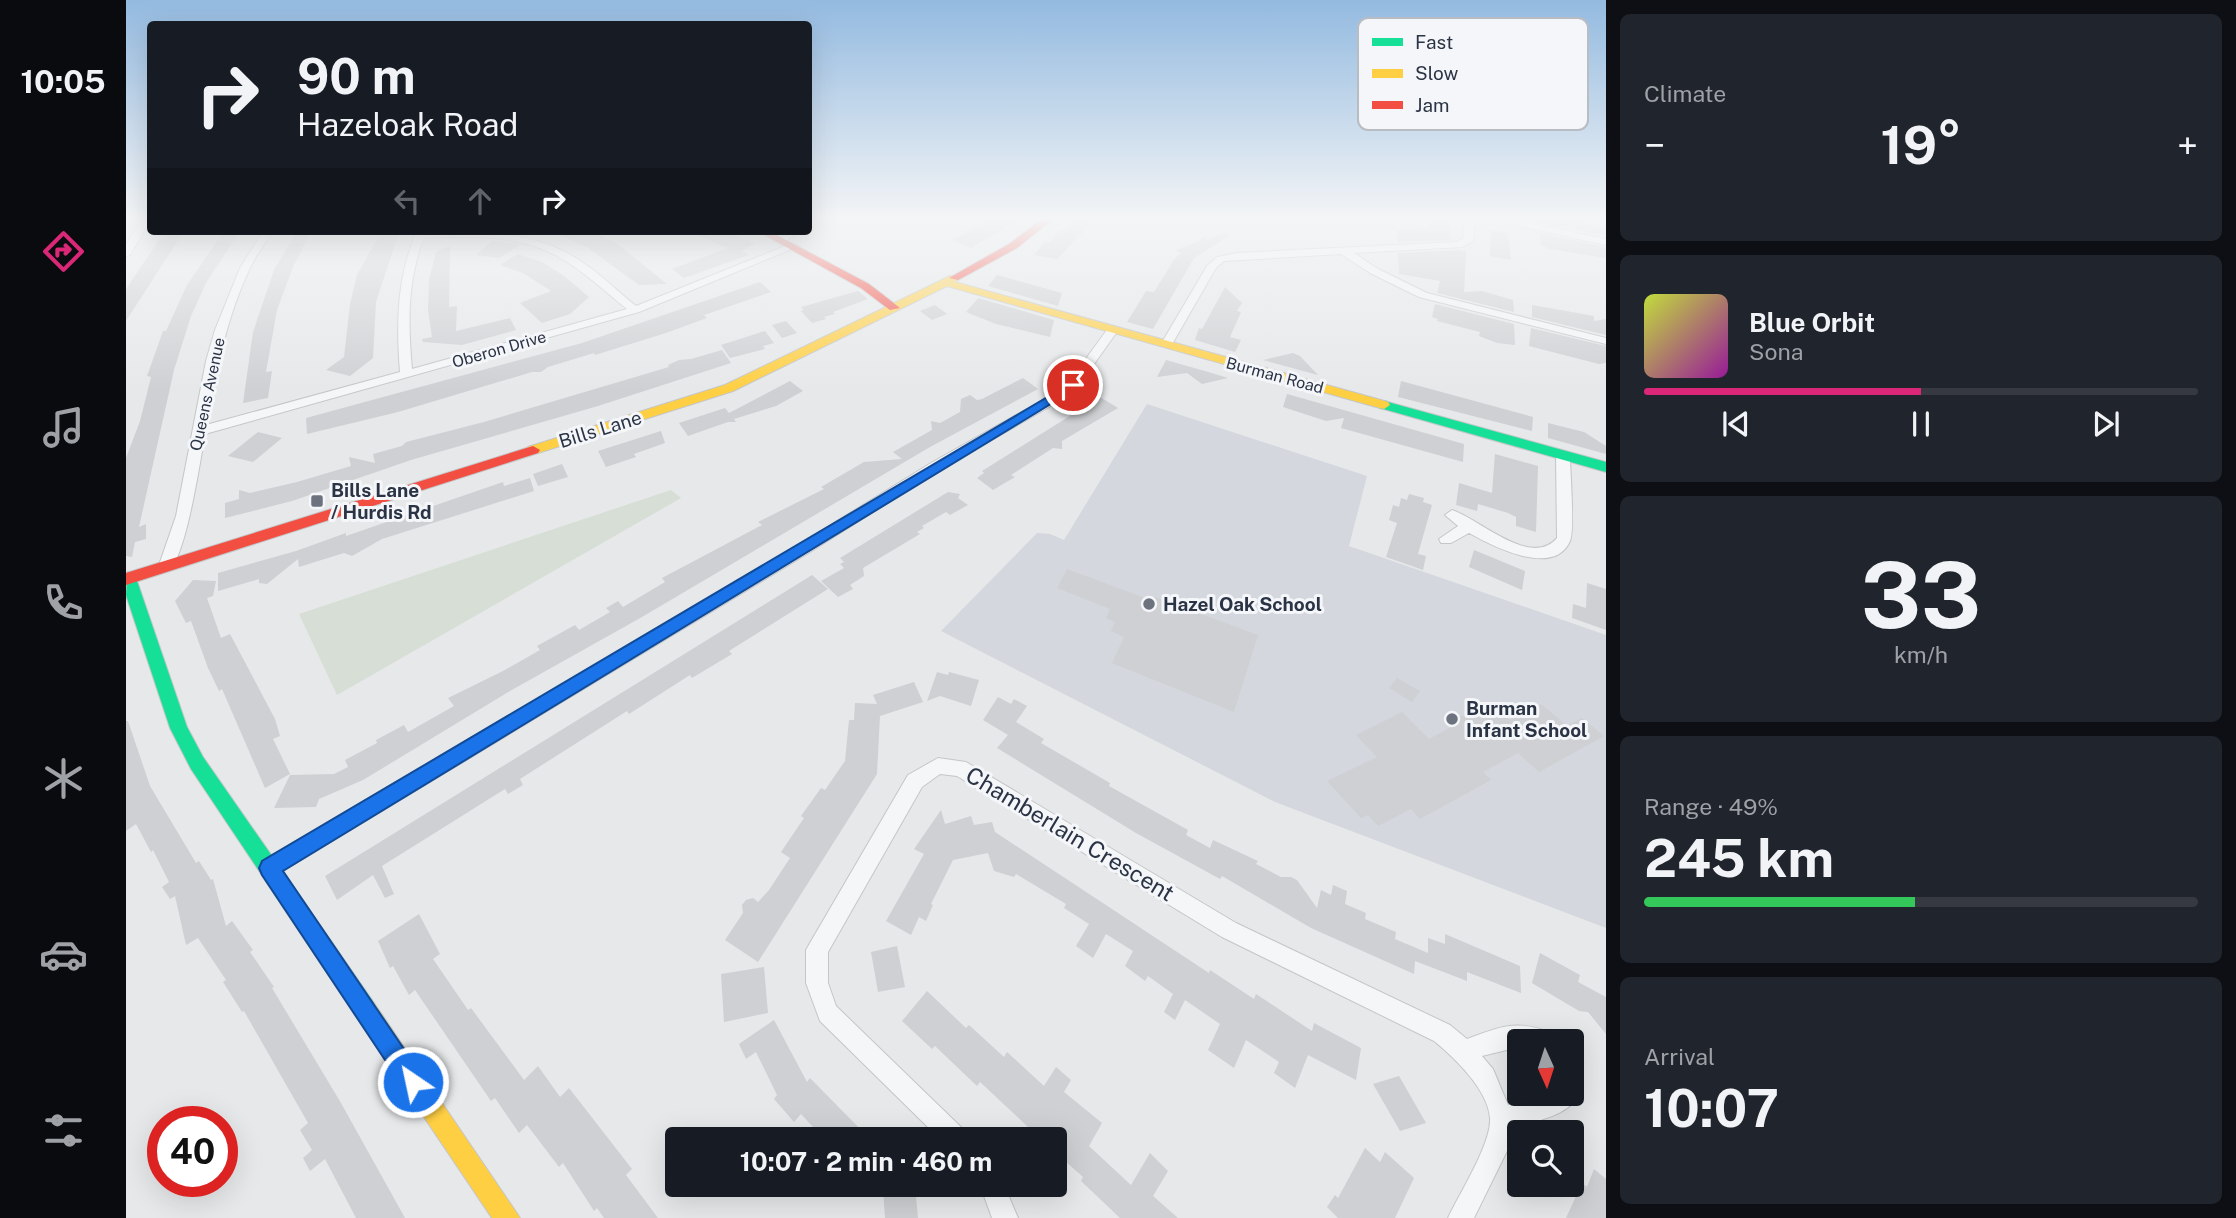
<!DOCTYPE html>
<meta charset="utf-8">
<style>
body{margin:0;font-family:"Public Sans",sans-serif;background:#20242c;color:#f1f3f6;height:100vh;display:flex;flex-direction:column;font-size:26px;white-space:nowrap}
*{box-sizing:border-box;margin:0}
p{font-size:23px;color:#9ea1a6}
.icon{flex:none;width:38px;height:38px;fill:none;stroke:currentColor;stroke-width:2;stroke-linecap:round;stroke-linejoin:round}
.map{position:relative;flex:1;overflow:hidden}
.side{display:flex;flex-direction:column;gap:14px;padding:14px;background:#0d0f14;width:630px}
.side>*{flex:none}
.banner{position:absolute;left:21px;top:21px;width:665px;height:214px;border-radius:7px;box-shadow:0 7px 28px #0002;background:#171b24;color:#f1f3f6;overflow:hidden}
.needle{width:46px;rotate:177deg}
.buttons{position:absolute;left:1381px;top:1029px;display:grid;gap:14px}
.buttons a{display:grid;place-items:center;width:77px;height:77px;border-radius:7px;background:#171b24;box-shadow:0 7px 28px #0002;font-size:35px}
.speed{position:absolute;left:21px;top:1106px;display:flex;gap:14px;font-size:35px;font-weight:700;text-align:center}
.speed>*{display:grid;place-content:center;width:91px;height:91px;border-radius:50%;background:#171b24;box-shadow:0 7px 28px #0002;line-height:1}
.speed .limit{border:10px solid #d22;background:#fff;color:#111}
.pin{position:absolute;display:grid;place-items:center;width:60px;height:60px;color:#fff;margin:-30px;border:4px solid #fff;border-radius:50%;box-shadow:0 2px 7px #0007}
.me{position:absolute;width:77px;margin:-38px;rotate:326deg;stroke-linejoin:round;filter:drop-shadow(0 0 5px #0008)}
.turn{display:flex;align-items:center;gap:24px;height:147px;padding:0 35px;font-size:32px}
.turn .icon{width:91px;height:91px;stroke-width:2.5}
.turn b{display:block;font-size:49px;line-height:60px}
.lanes{display:flex;align-items:center;height:66px;padding:0 35px;background:#0003;justify-content:center;gap:35px;direction:ltr}
.lanes .off{opacity:.35}
.big{font-size:52px;font-weight:700;line-height:1.1}
.side .tile{flex:1;display:flex;flex-direction:column;justify-content:center;gap:10px;min-width:0;padding:0 24px;border-radius:10px;background:#20242c}
.side .dial{align-items:center;gap:0}
.dial b{font-size:91px;line-height:1}
.song{display:flex;align-items:center;gap:21px}
.cover{width:84px;height:84px;border-radius:10px;background:linear-gradient(135deg,hsl(70 70% 55%),hsl(300 70% 35%))}
.played{height:7px;border-radius:4px;background:linear-gradient(90deg,#db2777 50%,#363941 50%)}
.keys{display:flex;justify-content:space-around;direction:ltr}
.heat{display:flex;justify-content:space-between;align-items:center;font-size:38px;direction:ltr}
.charge{height:10px;border-radius:5px;background:linear-gradient(90deg,#34c759 49%,#363941 0)}
.trip{position:absolute;left:539px;top:1127px;width:402px;height:70px;border-radius:7px;background:#171b24;box-shadow:0 7px 28px #0002;font-weight:700;line-height:70px;text-align:center}
main{display:flex;flex:1;min-height:0}
.dock{display:flex;flex-direction:column;width:126px;justify-content:space-around;align-items:center;background:#090b0e;color:#9ea1a6}
.dock .icon{width:49px;height:49px}
.dock .current{color:#db2777}
.dock b{font-size:32px;color:#f1f3f6}
.map>svg:first-child{display:block}
.built{fill:#d4d7dd}
.green{fill:#d6ded6}
.building{fill:#ced0d3}
.lines{fill:none;stroke-linecap:round;stroke-linejoin:round}
.street-casing{stroke:#c4c6c8;stroke-width:2}
.fast-casing{stroke:#c4c6c8;stroke-width:2}
.slow-casing{stroke:#c4c6c8;stroke-width:2}
.jam-casing{stroke:#c4c6c8;stroke-width:2}
.street{fill:#f5f6f7;fill-rule:evenodd}
.fast{fill:#16e098;fill-rule:evenodd}
.slow{fill:#ffcf43;fill-rule:evenodd}
.jam{fill:#f24e42;fill-rule:evenodd}
.route{fill:#1a73e8;stroke:#114b97;stroke-width:2}
.poi-dot{fill:#6c737f;stroke:#f4f6f9;stroke-width:2.5}
.labels{text-anchor:middle;stroke-width:6;stroke-linejoin:round;paint-order:stroke}
.far-street-label{font-size:16px;fill:#2b3445;stroke:#f4f6f9}
.street-label{font-size:19px;fill:#2b3445;stroke:#f4f6f9}
.poi-label{font-size:19px;font-weight:bold;fill:#2b3445;stroke:#f4f6f9;text-anchor:start}
.near-street-label{font-size:23px;fill:#2b3445;stroke:#f4f6f9}
.key{fill:#f4f6f9;stroke:#b8bcc3;stroke-width:2}
.key-label{font-size:19px;fill:#2b3445}
</style>
<main>
<nav class="dock">
<b>10:05</b>
<svg class="icon current" aria-label="directions" viewBox="0 0 24 24"><path d="M12 3l9 9-9 9-9-9zM9 14v-3h6M13 9l2 2-2 2"/></svg>
<svg class="icon" aria-label="music" viewBox="0 0 24 24"><path d="M9 18V5l10-2v13"/><circle cx="6" cy="18" r="3"/><circle cx="16" cy="16" r="3"/></svg>
<svg class="icon" aria-label="phone" viewBox="0 0 24 24"><path d="M5 4h4l2 5-3 2q2 4 5 5l2-3 5 2v4C11 20 4 13 5 4z"/></svg>
<svg class="icon" aria-label="climate" viewBox="0 0 24 24"><path d="M12 3v18M4 7l16 10M4 17L20 7"/></svg>
<svg class="icon" aria-label="car" viewBox="0 0 24 24"><path d="M5 17H2v-5l4-1 3-4h7l3 4 3 1v5h-3M9 17h6M6 11h13"/><circle cx="7" cy="17" r="2"/><circle cx="17" cy="17" r="2"/></svg>
<svg class="icon" aria-label="filters" viewBox="0 0 24 24"><path d="M4 7h16M4 17h16"/><circle cx="9" cy="7" r="2"/><circle cx="15" cy="17" r="2"/></svg>
</nav>
<div class="map">
<svg width="1480" height="1218" viewBox="0 0 1480 1218">
<rect width="100%" height="100%" fill="#e6e8ea"/>
<!-- built -->
<path class="built" d="M1021 404 1241 476 1223 546 1480 635V928L1149 802 815 631 911 533 924 534 938 540Z"/>
<!-- green -->
<path class="green" d="M545 490 555 498 211 695 173 614Z"/>
<!-- building -->
<path class="building" d="M865 219H893L845 248 826 240Z
M948 219H969L931 259 908 255 919 242 923 243 934 230 938 231Z
M1303 219H1325L1324 240 1272 242 1271 230 1303 228Z
M1413 219H1447L1480 227V236L1414 223Z
M1365 230 1382 233 1385 260 1364 256Z
M39 231H58L0 321V289Z
M98 231H114L80 283 65 316 48 370 13 527 20 524V539L9 542 6 557 0 556V458L14 421 25 377 21 376 37 331H40L61 285Z
M171 231H185L167 267 151 310 140 372 146 371 142 398 117 403 127 332 148 270Z
M426 231H464L489 242 541 284 513 285 462 248Z
M561 231H598L629 243 616 251 623 255 558 278 546 269 602 248Z
M1101 232 1103 236 1068 258 1027 329 1001 322 1020 291 1028 292 1049 258 1056 253 1049 250 1070 243 1081 234 1079 240Z
M1414 233 1480 247V258L1423 249 1415 245Z
M272 235 250 302 247 358 224 376 200 370 218 357 224 304 231 275 242 255 253 236Z
M366 241 383 243 394 245 373 258 350 255Z
M324 246 323 307 331 306 330 331 384 318 390 330 336 345 297 342 296 339 306 337 302 310 303 280 310 252Z
M1333 250 1340 251 1338 292 1356 291 1387 300 1388 312 1311 293 1314 281 1273 274 1272 253Z
M392 254 418 263 438 276 463 297 444 314 416 323 394 303 425 291 397 273 374 265Z
M871 275 936 293 932 306 862 286Z
M634 282 645 292 578 315 569 307 581 318 540 333 469 355 468 353 422 367 415 372H406L272 412 181 434 180 418 456 343Z
M1099 287 1116 303 1111 311 1115 312 1104 337 1115 340 1109 352 1069 340 1073 328 1076 329Z
M732 291 742 299 707 312 709 314 698 317 700 319 686 323 675 311 678 310 675 307Z
M852 298 928 320 924 337 870 324 840 312Z
M1309 304 1388 324 1389 345 1371 343 1353 336 1354 332 1311 321 1312 319 1306 317Z
M809 305 821 314 806 320 794 311Z
M1406 305 1468 316V321L1480 319V335L1406 317Z
M660 321 671 333 656 338 646 325Z
M1405 328 1480 346V363L1473 364 1403 346Z
M639 331 648 343 637 346 639 349 604 358 595 345Z
M596 350 605 363 472 406 285 460 166 501 99 518V503L113 499V490L124 493 171 482 225 466 223 457 249 463 247 454 276 446 280 442 358 422 543 367 542 365 553 360 565 359Z
M1167 353 1174 356 1192 375 1137 360Z
M1040 360 1079 371 1102 378 1076 384 1061 373 1031 377Z
M897 378 912 389 804 447 516 617 384 691 237 780 193 799 190 807 148 808 164 775 208 774 222 767 219 760 251 743 250 740 278 725 282 732 328 706 322 698 377 671 414 650 411 646 449 625 453 630 484 612 480 608 492 601 497 607 539 582 536 578 636 525 632 522 698 489 695 487 738 462 776 459 767 452 806 430 805 421 814 423 834 412 835 399 844 395 851 400 856 399Z
M664 381 677 391 650 406 608 419 610 422H602L562 436 553 423 599 408 603 413Z
M1275 381 1407 417 1406 431 1272 397Z
M1161 394 1338 444 1337 462 1215 428 1218 418 1200 421 1157 407Z
M974 397 992 408 936 441V449L927 448 885 475 889 477 867 490 851 478 858 473 856 471Z
M1422 423 1458 432 1480 446V454L1422 438Z
M535 431 539 443 508 454 510 457 480 467 472 451Z
M132 432 156 438 127 462 102 456Z
M1369 454 1412 466 1410 532 1390 526V517L1382 513 1352 504 1351 511 1330 505 1333 483 1366 493Z
M436 464 442 477 412 486 407 474Z
M404 478 408 491 256 539 226 556 218 553 173 567 172 559 141 584 133 583V579L92 591V573L170 551 220 533V536L377 482 378 486Z
M822 492 834 494 832 498 842 505 824 515 820 512 796 526 798 528 791 532 794 534 737 568 738 576 724 585 727 589 712 597 695 581 718 568 714 564 718 562 714 558Z
M1283 494 1298 498 1297 502 1306 505 1292 554 1300 556 1297 570 1260 557 1271 523 1263 520 1267 505 1273 507 1275 498 1281 500Z
M1348 550 1399 571 1396 590 1343 567Z
M941 569 1027 601 1029 597 1132 635 1108 712 986 663 998 637 985 631 989 622 980 618 984 609 931 588Z
M686 575 702 589 603 651 606 654 566 678 564 675 503 714 501 711 394 779 397 785 382 794 379 789 256 866 268 894 259 898 247 875 211 900 199 876Z
M67 580 90 581 87 596 81 598 95 638 104 634 149 719 154 736 147 739 164 774 139 788 96 689 93 691 82 668 65 621 60 623 49 601Z
M1461 583 1480 589V630L1446 618 1447 604 1460 608Z
M811 672 822 675 823 672 853 680 845 706 814 696 801 701Z
M1271 678 1294 691 1286 702 1263 688Z
M788 682 797 702 754 716 751 774 632 962 599 940 617 913 616 905 620 900 627 898 632 902 643 890 664 858 655 852 678 818 675 816 695 788 699 790 719 761 723 720H728L729 703 751 704 747 695Z
M872 697 885 704 888 699 901 706 890 722 918 739 915 743 984 783 983 786 1062 830 1060 835 1084 848 1087 840 1132 861 1130 864 1155 877H1165L1171 880 1191 908 1195 890 1205 895 1207 885 1221 891 1219 904 1240 913 1239 919 1270 932 1269 939 1302 953V938L1319 944V934L1394 966 1395 993 1341 972V981L1289 961 1288 974 1185 928 1096 876 1094 879 1010 833 871 748 882 735 857 720Z
M1364 702 1384 720 1415 704 1441 726 1456 718 1478 736 1413 772 1392 753 1357 772 1365 780 1294 819 1285 809 1252 826 1242 815 1235 818 1201 781 1251 757 1230 735 1276 712 1303 739 1329 725 1325 721Z
M0 721H2L24 786 70 863 73 861 85 880 87 879 100 926 106 921 127 950 124 952 148 987 146 988 215 1103 279 1218H230L199 1159 184 1171 177 1158 186 1150 174 1130 182 1123 118 1011 116 1012 97 982 100 980 72 938 60 945 49 896 44 899 36 887 43 882 27 850 25 852 10 824 0 831Z
M815 810 819 824 845 816 848 825 866 822 869 832 1083 973 1084 970 1128 999 1130 994 1186 1031 1188 1023 1235 1048 1230 1080 1182 1055 1169 1088 1148 1073 1153 1062 1120 1040 1108 1068 1082 1050 1094 1024 1059 1000 1049 1020 1038 1012 1047 994 1022 976 1019 981 999 966 1007 951 980 934 967 958 950 946 963 924 938 908 940 904 890 874 888 877 868 871 862 853 827 860 805 904 807 905 800 921 793 917 785 935 760 921 798 854 788 849Z
M293 914 314 954 307 959 342 1010 345 1008 398 1080 412 1066 434 1097 443 1088 506 1169 500 1175 532 1218H478L471 1208 468 1211 437 1163 433 1167 401 1125 393 1133 369 1098 365 1101 289 990 283 995 267 966 264 968 252 941Z
M771 946 779 987 752 992 745 952Z
M1414 953 1454 975 1452 982 1480 997V1034L1462 1012 1453 1011 1406 983Z
M638 967 642 1013 598 1022 595 974Z
M801 991 840 1028 843 1025 878 1057 881 1052 918 1086 930 1067 945 1080 938 1092 976 1123 963 1146 1005 1185 1024 1153 1042 1171 1027 1196 1052 1218H994L955 1181 957 1177 929 1152 937 1139H915L854 1082 851 1086 809 1046 806 1049 776 1021Z
M648 1020 681 1082 684 1078 744 1139H698L675 1114 668 1122 648 1099 651 1095 630 1052 620 1059 613 1044Z
M1273 1076 1300 1123 1274 1131 1247 1084Z
M1239 1148 1254 1162 1259 1152 1288 1178 1269 1218H1212L1201 1207 1209 1195 1212 1198Z
M1468 1169 1480 1179V1218H1440L1456 1183 1461 1187Z
M789 1186 792 1218H759L757 1189Z"/>
<g class="lines">
<defs>
<path id="street" d="M16 219 24 221 4 255 0 256V245Z
M685 219H698L682 228V221Z
M1339 219H1349L1347 241 1336 247 1228 253 1252 269 1301 293 1480 338V344L1293 297 1244 273 1215 254 1098 261 1090 268 1045 346H1037L1035 344 1081 266 1091 257 1111 253 1330 242 1337 239Z
M1363 219H1383L1480 239V245Z
M137 231H147C139 243 130 255 124 268 100 318 90 372 80 425L274 372C270 322 271 277 291 231 337 231 391 229 435 250 464 263 486 287 510 306L664 244 673 246 513 312 79 434C75 456 59 565 41 571L33 565 50 516 80 361 89 330 114 268ZM298 238C342 236 392 234 431 256 457 270 478 291 501 309L286 369C282 324 281 280 298 238Z
M663 231H675L659 241H651V237Z
M987 326 993 329 951 388 923 407 815 469 684 552 150 875 143 878 136 875 133 868 136 861 674 544 805 463 915 401 943 382 983 327Z
M1437 451 1444 455C1444 471 1449 529 1444 541 1428 578 1366 546 1343 533L1325 543H1315L1313 539 1332 526 1319 515 1326 510C1352 518 1405 569 1431 538L1430 455Z
M812 758 840 762 1110 923 1324 1025 1341 1039C1373 1027 1391 1019 1425 1033L1428 1041H1393V1047L1356 1056 1367 1069 1382 1105 1418 1094H1446V1084L1449 1086 1453 1094C1443 1116 1408 1122 1386 1127L1381 1151 1348 1218H1322C1333 1194 1366 1143 1364 1118 1362 1090 1329 1058 1308 1041L1096 937 831 776 814 774 796 787 702 952V983L710 1006 839 1131 843 1139H814L694 1021 680 983V950L684 943 782 775Z
M854 1185H878L892 1218H866Z"/>
<path id="fast" d="M1258 401 1480 462V472L1254 408V402Z
M2 572 10 578 61 727 77 757 248 1003 251 1011 248 1019 240 1022 232 1019 65 769 44 728 0 595Z"/>
<path id="slow" d="M824 276H832L833 278 829 282 1262 402 1264 405 1258 409 1254 408 821 286 607 391 412 453H402L400 450 402 447 599 385Z
M240 1000 248 1003 394 1218H366L232 1019 229 1011 232 1003Z"/>
<path id="jam" d="M916 219H927L891 248 832 280 823 278 883 244Z
M631 231H643L743 284 774 308 764 310 735 288Z
M407 446 414 450 412 453 0 585V573Z"/>
</defs>
<!-- street casing -->
<use href="#street" class="street-casing"/>
<!-- fast casing -->
<use href="#fast" class="fast-casing"/>
<!-- slow casing -->
<use href="#slow" class="slow-casing"/>
<!-- jam casing -->
<use href="#jam" class="jam-casing"/>
<!-- street -->
<use href="#street" class="street"/>
<!-- fast -->
<use href="#fast" class="fast"/>
<!-- slow -->
<use href="#slow" class="slow"/>
<!-- jam -->
<use href="#jam" class="jam"/>
</g>
<!-- sky -->
<linearGradient id="sky" x2="0" y2="1"><stop stop-color="#93bae0"/><stop offset="0.56" stop-color="#f4f5f6"/><stop offset="1" stop-color="#f4f5f6" stop-opacity="0"/></linearGradient>
<rect width="1480" height="390" fill="url(#sky)"/>
<!-- route -->
<path class="route" d="M947 382 953 385 951 388 157 871 295 1074 299 1082 295 1090 287 1094 279 1090 136 875 133 868 136 861Z"/>
<!-- markers -->
<g class="poi-dot">
<rect x="184" y="494" width="14" height="14" rx="3.5"/>
<circle cx="1023" cy="604" r="7"/>
<circle cx="1326" cy="719" r="7"/>
</g>
<g class="labels">
<!-- far-street labels -->
<g class="far-street-label">
<text transform="translate(373 349) rotate(-16)" y="6">Oberon Drive</text>
<text transform="translate(1149 375) rotate(15)" y="6">Burman Road</text>
<text transform="translate(81 394) rotate(-78)" y="6">Queens Avenue</text>
</g>
<!-- street labels -->
<g class="street-label">
<text transform="translate(474 429) rotate(-17)" y="7">Bills Lane</text>
</g>
<!-- poi labels -->
<g class="poi-label">
<text x="205" y="497">Bills Lane<tspan x="205" dy="22">/ Hurdis Rd</tspan></text>
<text x="1037" y="611">Hazel Oak School</text>
<text x="1340" y="715">Burman<tspan x="1340" dy="22">Infant School</tspan></text>
</g>
<!-- near-street labels -->
<g class="near-street-label">
<text transform="translate(944 834) rotate(31)" y="8">Chamberlain Crescent</text>
</g>
</g>
<!-- legend -->
<rect x="1232" y="18" width="230" height="112" rx="10" class="key"/>
<rect x="1246" y="38" width="31" height="8" fill="#16e098"/>
<rect x="1246" y="69" width="31" height="9" fill="#ffcf43"/>
<rect x="1246" y="101" width="31" height="8" fill="#f24e42"/>
<g class="key-label">
<text x="1289" y="49">Fast</text>
<text x="1289" y="80">Slow</text>
<text x="1289" y="112">Jam</text>
</g>
</svg>
<div class="buttons">
<a><svg class="needle" viewBox="-14 -14 28 28"><path d="M0-13l5 13h-10z" fill="#e53935"/><path d="M0 13l5-13h-10z" fill="#9ea1a6"/></svg></a>
<a><svg class="icon" aria-label="search" viewBox="0 0 24 24"><circle cx="10" cy="10" r="6"/><path d="M15 15l6 6"/></svg></a>
</div>
<div class="speed"><div class="limit">40</div></div>
<div class="pin" style="left:947px;top:385px;background:#d93025"><svg class="icon" aria-label="arrive" viewBox="0 0 24 24"><path d="M6 21V4h12l-3 4 3 4H6"/></svg></div>
<svg class="me" style="left:287px;top:1082px" viewBox="-20 -20 40 40"><circle r="17" fill="#1a73e8" stroke="#fff" stroke-width="3"/><path d="M0-11L8 9 0 5-8 9z" fill="#fff"/></svg>
<div class="trip">10:07 · 2 min · 460 m</div>
<div class="banner">
<div class="turn"><svg class="icon" aria-label="right" viewBox="0 0 24 24"><path d="M7 20v-9h11M14 6l5 5-5 5"/></svg><div><b>90 m</b>Hazeloak Road</div></div>
<div class="lanes"><svg class="icon off" aria-label="left" viewBox="0 0 24 24"><path d="M17 20v-9H6M10 6l-5 5 5 5"/></svg><svg class="icon off" aria-label="ahead" viewBox="0 0 24 24"><path d="M12 20V5M6 11l6-6 6 6"/></svg><svg class="icon" aria-label="right" viewBox="0 0 24 24"><path d="M7 20v-9h11M14 6l5 5-5 5"/></svg></div>
</div>
</div>
<section class="side">
<div class="tile"><p>Climate</p>
<div class="heat"><a>−</a><b class="big">19°</b><a>+</a></div>
</div>
<div class="tile">
<div class="song"><i class="cover"></i><div><b>Blue Orbit</b><p>Sona</p></div></div>
<div class="played"></div>
<div class="keys"><svg class="icon" aria-label="previous" viewBox="0 0 24 24"><path d="M18 5L8 12l10 7zM5 5v14"/></svg><svg class="icon" aria-label="pause" viewBox="0 0 24 24"><path d="M8 5v14M16 5v14"/></svg><svg class="icon" aria-label="next" viewBox="0 0 24 24"><path d="M6 5l10 7-10 7zM19 5v14"/></svg></div>
</div>
<div class="tile dial"><b>33</b><p>km/h</p></div>
<div class="tile"><p>Range · 49%</p><b class="big">245 km</b><div class="charge"></div></div>
<div class="tile"><p>Arrival</p><b class="big">10:07</b></div>
</section>
</main>
